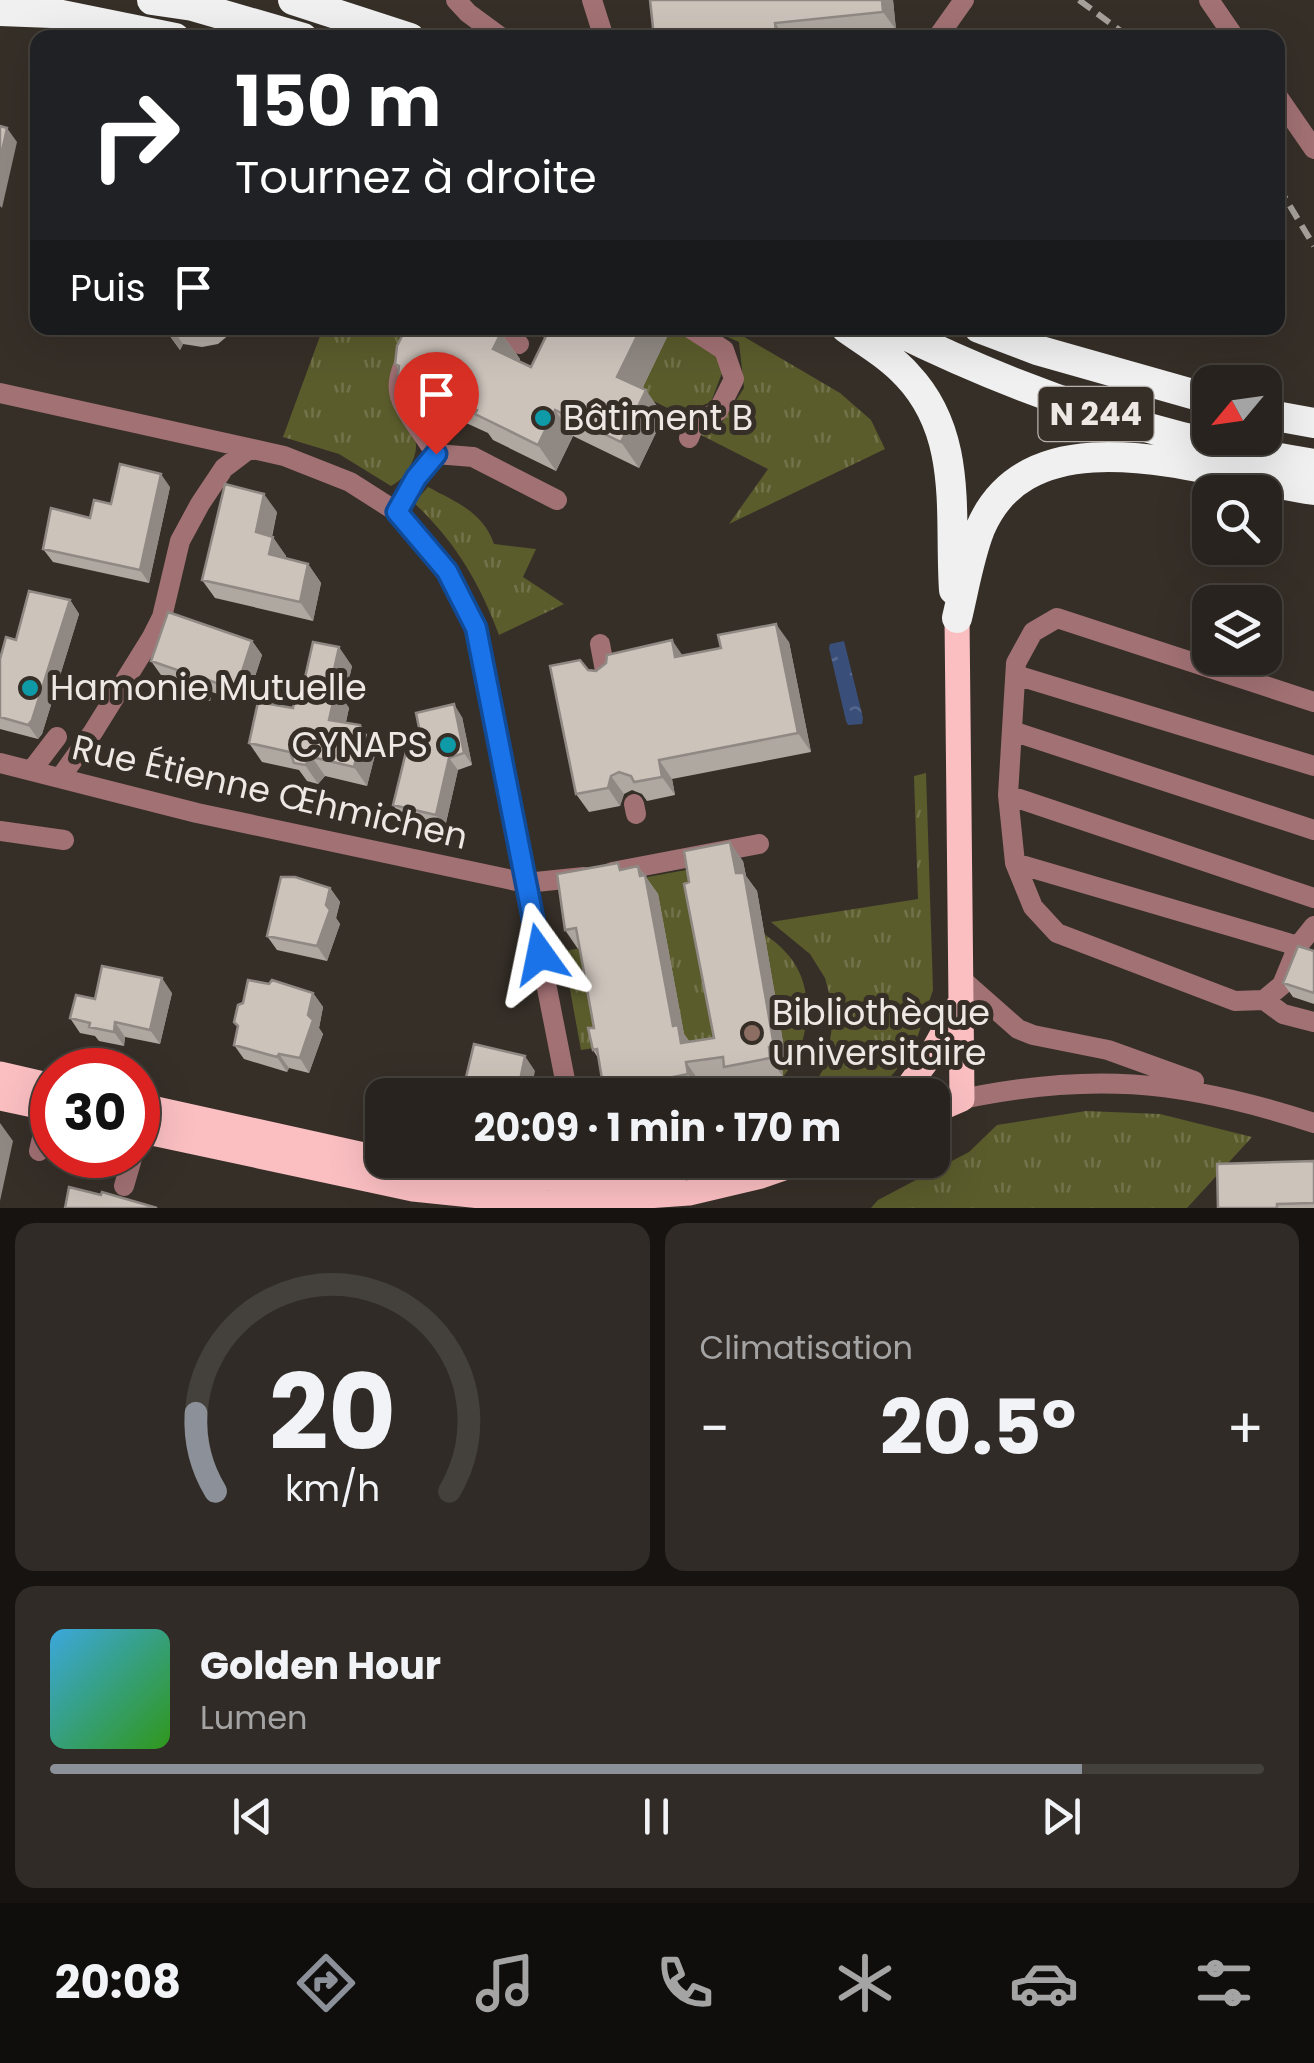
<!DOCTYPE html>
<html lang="fr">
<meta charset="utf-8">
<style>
body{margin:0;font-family:Poppins,sans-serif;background:#302b27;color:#f1f3f6;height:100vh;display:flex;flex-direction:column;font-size:38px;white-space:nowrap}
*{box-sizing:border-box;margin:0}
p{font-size:32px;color:#a5a4a4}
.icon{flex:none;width:55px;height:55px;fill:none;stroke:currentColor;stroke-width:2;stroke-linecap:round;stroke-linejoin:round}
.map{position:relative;height:1208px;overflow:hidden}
.sheet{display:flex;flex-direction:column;gap:15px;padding:15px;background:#161310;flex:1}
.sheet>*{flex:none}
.top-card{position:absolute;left:30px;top:30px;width:1255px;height:305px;border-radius:20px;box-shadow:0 10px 40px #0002,0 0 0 2px #44403c;background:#202124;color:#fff;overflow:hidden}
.needle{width:65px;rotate:241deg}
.controls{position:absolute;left:1192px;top:365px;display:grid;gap:20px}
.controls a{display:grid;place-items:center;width:90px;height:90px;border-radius:20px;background:#28231e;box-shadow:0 10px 40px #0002,0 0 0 2px #44403c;font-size:50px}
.speed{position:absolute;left:30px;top:1048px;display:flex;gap:20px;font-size:50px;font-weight:700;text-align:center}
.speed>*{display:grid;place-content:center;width:130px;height:130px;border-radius:50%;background:#28231e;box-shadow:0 10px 40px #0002,0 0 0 2px #44403c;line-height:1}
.speed .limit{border:15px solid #d22;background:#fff;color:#111}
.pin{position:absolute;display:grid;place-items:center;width:85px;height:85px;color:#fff;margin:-102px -42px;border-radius:50% 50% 50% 0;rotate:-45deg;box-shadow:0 0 10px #0007}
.pin .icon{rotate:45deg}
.me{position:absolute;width:110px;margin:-55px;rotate:348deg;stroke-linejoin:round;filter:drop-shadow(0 0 8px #0008)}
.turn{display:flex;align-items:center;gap:35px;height:210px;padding:0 40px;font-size:45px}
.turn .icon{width:130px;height:130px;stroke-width:2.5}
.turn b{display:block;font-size:70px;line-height:85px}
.then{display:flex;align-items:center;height:95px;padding:0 40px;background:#0003;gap:20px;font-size:38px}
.big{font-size:75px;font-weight:700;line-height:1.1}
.sheet .tile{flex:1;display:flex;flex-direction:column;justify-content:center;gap:15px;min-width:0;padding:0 35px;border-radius:20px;background:#302b27}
.sheet .dial{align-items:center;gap:0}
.dial svg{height:260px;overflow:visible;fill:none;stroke:#44403c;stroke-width:7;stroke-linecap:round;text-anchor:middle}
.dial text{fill:#f1f3f6;stroke:none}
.song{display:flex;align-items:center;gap:30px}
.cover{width:120px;height:120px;border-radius:15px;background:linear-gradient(135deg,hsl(200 70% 55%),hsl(110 70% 35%))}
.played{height:10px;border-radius:5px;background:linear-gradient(90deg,#8c9099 85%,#44403c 85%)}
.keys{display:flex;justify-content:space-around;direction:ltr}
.heat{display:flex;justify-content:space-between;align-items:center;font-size:55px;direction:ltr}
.sheet .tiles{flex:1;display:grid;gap:15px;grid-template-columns:1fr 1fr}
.tile:last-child{grid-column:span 2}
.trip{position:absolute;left:365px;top:1078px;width:585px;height:100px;border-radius:20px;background:#28231e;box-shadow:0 10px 40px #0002,0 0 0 2px #44403c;font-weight:700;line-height:100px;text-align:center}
.menu{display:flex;height:160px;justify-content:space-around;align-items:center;background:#100e0c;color:#a5a4a4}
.menu .icon{width:70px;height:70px}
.menu .current{color:#8c9099}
.menu b{font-size:45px;color:#f1f3f6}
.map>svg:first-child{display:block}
.grass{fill:url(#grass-tufts)}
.water{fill:url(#water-ripples)}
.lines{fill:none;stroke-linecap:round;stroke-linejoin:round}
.minor{stroke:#a27174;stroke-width:20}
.major{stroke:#fbbfc2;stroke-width:25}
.highway{stroke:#f0f0f0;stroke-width:30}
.rail{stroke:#a7a19c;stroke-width:6;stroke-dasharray:15 8;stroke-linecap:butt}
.wall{fill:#afa8a1}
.shaded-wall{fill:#8f8883}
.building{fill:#ccc3bb;stroke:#8f8883;stroke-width:2.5}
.route-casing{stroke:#114b97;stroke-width:25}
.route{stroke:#1a73e8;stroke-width:18}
.culture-dot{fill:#0f9aa8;stroke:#362f28;stroke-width:4}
.education-dot{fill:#8d6e63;stroke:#362f28;stroke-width:4}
.labels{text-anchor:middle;stroke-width:10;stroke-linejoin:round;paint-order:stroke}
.shield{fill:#362f28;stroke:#b6b0ac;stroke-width:2.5}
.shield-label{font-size:32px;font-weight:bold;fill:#ede8e4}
.poi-label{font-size:35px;fill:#ede8e4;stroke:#362f28;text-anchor:start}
.street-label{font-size:35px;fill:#ede8e4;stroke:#362f28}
</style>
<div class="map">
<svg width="1314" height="1208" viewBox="0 0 1314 1208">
<defs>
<pattern id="grass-tufts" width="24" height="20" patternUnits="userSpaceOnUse" patternTransform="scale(2.5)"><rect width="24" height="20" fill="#5a5c2c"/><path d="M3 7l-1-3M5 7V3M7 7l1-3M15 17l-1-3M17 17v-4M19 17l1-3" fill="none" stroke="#72734a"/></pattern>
<pattern id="water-ripples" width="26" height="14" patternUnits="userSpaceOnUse" patternTransform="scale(2.5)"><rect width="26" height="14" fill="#394f7a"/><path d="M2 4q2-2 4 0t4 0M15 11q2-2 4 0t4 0" fill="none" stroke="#56688d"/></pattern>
</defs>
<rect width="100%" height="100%" fill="#362f28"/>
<!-- grass -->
<path class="grass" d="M323 328H412C403 345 387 366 391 388 396 416 427 431 412 462 406 474 403 479 391 486L339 454 283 437Z
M653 328H674L714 349 722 373 711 402 680 414 616 383 644 384 668 335Z
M708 328H729L840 393 871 420 885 449 729 524 768 469 699 434 702 429 719 427 744 388 739 342Z
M428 487C456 502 483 512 494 544L536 549 523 577 564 604 499 635C480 583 454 540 414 503Z
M926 773 933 990 913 1050 887 1081 869 1095H808L827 1063 834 1012 825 978 810 954 771 922 918 899 914 776Z
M697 868 727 1056 686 1044 631 880Z
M764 934C779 944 793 957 800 974 817 1013 802 1072 763 1093 752 1099 731 1095 717 1095L713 1079 787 1064Z
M589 947 607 1046 581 1050 563 951Z
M1086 1111 1160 1114 1252 1137 1187 1208H871L878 1200 969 1152 997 1125Z"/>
<!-- water -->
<path class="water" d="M844 641 863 718 862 724 848 725 846 721 829 648 830 644Z"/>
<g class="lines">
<!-- minor -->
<path class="minor" d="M456 0 468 13 502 38
M592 0 604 38
M1209 0 1235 38
M937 38 964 0
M1278 97 1314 149
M421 328C385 397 394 391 436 454
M485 328 519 344
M0 393 284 456 350 482 397 512 447 571 476 628 568 1095
M689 438 694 425 718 411 734 379 724 350 690 328
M397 512 416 479 436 454 473 457 557 500
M600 644 606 676
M1016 675 1314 766
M1314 702 1057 618 1033 632 1016 663 1008 795 1314 898
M1012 731 1314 830
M0 763 197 813 526 883 584 877
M31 771 57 737
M60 778 93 732 152 637 162 617 180 541 200 504 224 468 249 449
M1008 795 1015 863 1033 907 1057 933 1235 1001 1264 1000 1282 985 1298 946 1314 926
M634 804 636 814
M0 831 64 840
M1015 863 1298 946
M612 872 759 844
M959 977 1018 1029 1033 1035 1108 1050 1194 1081
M1264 1000 1283 1014 1314 1022
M948 1102C1086 1071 1180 1079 1314 1123
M39 1151 49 1108
M124 1186 133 1155"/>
<!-- major -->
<path class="major" d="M0 1074 52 1086
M902 1095 929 1058 958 1006
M0 1098 52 1109
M138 1105 382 1159
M932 1112 962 1099 957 618
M138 1130 413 1189 548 1203 689 1193 761 1176 807 1160
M386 1160C493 1184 622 1183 729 1160"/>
<!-- highway -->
<path class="highway" d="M152 0 193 6 303 38
M293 0 410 38
M0 11 52 13 175 38
M846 328C867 343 890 356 907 375 964 435 949 515 954 590
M891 328C1028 396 1162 440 1314 464
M979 328 1037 350 1210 399
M1265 414 1314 423
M957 618C964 589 969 557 980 529 1033 404 1216 477 1314 490"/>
<!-- rail -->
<path class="rail" d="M1079 0 1130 38
M1278 186 1314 246"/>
</g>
<!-- wall -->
<path class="wall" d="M650 0H893L896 30 828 38H655Z
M164 328H237L218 344 202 347 183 344 180 350Z
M522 328H664L668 335 642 389 664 416 639 468 573 436 556 471 493 440 488 433 416 400 398 374 399 370 395 364 501 333 520 359 519 361 531 367 545 338Z
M170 487 149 583 53 562 43 549 111 504Z
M277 512 272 537 286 556V558L308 564 321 583 313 621 215 598 202 580Z
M70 600 79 614 42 734 38 739 0 729V659L16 640Z
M252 641 262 655 246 704 212 692 210 701 192 696 183 683 161 675 151 661Z
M789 642 811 752 672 779 675 795 647 801 642 794 632 790 624 794 620 806 589 812 576 794 588 670 596 671 683 655Z
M352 666 344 701 349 708 346 722 360 725 373 743 376 751 367 786 325 776 318 784 307 781 299 770 262 762 249 743 293 708 304 682Z
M462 717 472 765 458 770 445 827 402 818 393 805 424 752Z
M743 861 746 876 757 891 787 1065H782L783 1077 737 1086 730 1076 699 1081 701 1093 691 1095H607L604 1091 598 1058 593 1050 594 1028 580 948 578 949 565 930 623 869 638 866 658 894 684 1034 689 1041 714 1038Z
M330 888 340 902 336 918 340 924 327 961 277 950 267 936Z
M1314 951V1004L1293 997 1283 983Z
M172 993 160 1044 125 1037 124 1046 99 1041 95 1036 80 1033 70 1018 95 999Z
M313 993 323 1007 319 1028 323 1034 309 1073 289 1068 287 1072 244 1059 234 1045 238 1028 234 1022Z
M1314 1161V1208H1218Z"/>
<!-- shaded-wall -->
<path class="shaded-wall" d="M882 0H893L896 30 883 12Z
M775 23 785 38H777Z
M7 128 17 142 2 208 0 206V160Z
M169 328H172L183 344 180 350 167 331Z
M641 328H664L668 335 635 403 617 377Z
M501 333 520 359 511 375 493 349Z
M646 390 664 416 639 468 621 442Z
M555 410 573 436 556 471 538 445Z
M161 474 170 487 149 583 140 570Z
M264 494 277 512 268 551 256 532Z
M273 537 286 556 282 573 269 554Z
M308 564 321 583 313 621 300 602Z
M70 600 79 614 42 734 38 739 28 725Z
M776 624 789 642 811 752 798 733Z
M672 640 685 659 675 657Z
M252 641 262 655 246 704 236 690Z
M339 647 352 666 344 701 349 708 342 738 329 720 330 688Z
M203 678 212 692 210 701 200 687Z
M454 704 462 717 472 765 464 753Z
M360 725 373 743 376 751 367 786 354 767Z
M312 757 325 776 318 784 305 765Z
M449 758 458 770 445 827 436 815Z
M659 760 672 779 675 795 662 777Z
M611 776 624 794 620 806 608 788Z
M730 842 743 861 746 876 757 891 787 1065 774 1046Z
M638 866 658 894 684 1034 691 1044 681 1043 673 1026Z
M330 888 340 902 336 918 340 924 327 961 317 946Z
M162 978 172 993 160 1044 150 1030Z
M313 993 323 1007 319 1028 323 1034 309 1073 300 1058Z
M115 1022 125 1037 124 1046 114 1032Z
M769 1047 782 1065 783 1077 770 1058Z
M279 1054 289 1068 287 1072 277 1057Z
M525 1056 535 1071 530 1095H517Z
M686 1062 699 1081 701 1093 688 1074Z
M0 1123 13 1141 0 1201Z"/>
<!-- building -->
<path class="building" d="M650 0H882L883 12 775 23 777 38H718L717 30 654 37Z
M0 126 7 128 0 160Z
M406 328H490L501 333 493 349 531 367 550 328H641L617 377 646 390 621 442 555 410 538 445 475 414 477 410 398 374 399 366 395 364 397 346Z
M120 464 161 474 140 570 43 549 51 508 90 518 94 500 111 504Z
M225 484 264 494 256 532 273 537 269 554 308 564 300 602 202 580Z
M29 591 70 600 32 720 28 725 0 717V659L6 637 16 640Z
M168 612 252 641 236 690 203 678 200 687 183 681 186 673 151 661Z
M776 624 798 733 659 760 662 777 634 782 631 776 619 772 611 776 608 788 576 794 550 666 580 660 588 670 596 671 606 663 607 655 672 640 675 657 721 648 718 635Z
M313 642 339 647 330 688 336 689 329 720 360 725 362 733 354 767 312 757 305 765 294 763 290 752 249 743 258 702 293 708 299 681 304 682Z
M454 704 464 753 449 758 436 815 393 805 407 748 424 752 416 713Z
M730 842 736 873H744L774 1046 769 1047 770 1058 724 1067 723 1057 686 1062 688 1074 604 1091 597 1049 593 1050 588 1028H594L576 928 565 930 557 874 618 863 620 870 638 866 640 876 645 875 673 1026 678 1025 681 1043 714 1038 684 884 689 882 684 851Z
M281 877H295L330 888 326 905 330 910 317 946 267 936Z
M1298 946 1314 951V993L1283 983Z
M102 966 162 978 150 1030 115 1022 114 1032 89 1027 90 1023 70 1018 76 995 95 999Z
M248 980 269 984 272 980 313 993 308 1015 313 1020 300 1058 279 1054 277 1057 234 1045 238 1026 234 1022 238 1005 243 1003Z
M474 1044 525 1056 517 1095 462 1094Z
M1314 1161V1203L1277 1204V1208H1218L1217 1164Z
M69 1187 101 1195 102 1192 157 1208H65Z"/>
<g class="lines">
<defs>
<path id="route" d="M436 454 416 478 397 512 447 571 476 628 540 954"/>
</defs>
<!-- route casing -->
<use href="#route" class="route-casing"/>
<!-- route -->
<use href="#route" class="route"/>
</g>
<!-- markers -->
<g class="culture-dot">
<circle cx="543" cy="418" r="10"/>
<circle cx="30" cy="688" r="10"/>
<circle cx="448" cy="745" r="10"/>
</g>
<circle class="education-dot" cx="752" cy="1033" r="10"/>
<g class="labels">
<!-- shield labels -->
<rect class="shield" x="1038.5" y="387" width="115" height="54" rx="8"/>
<g class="shield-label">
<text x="1096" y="425">N 244</text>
</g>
<!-- poi labels -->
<g class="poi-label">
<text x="563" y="430">Bâtiment B</text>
<text x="50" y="700">Hamonie Mutuelle</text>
<text x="428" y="757" text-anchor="end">CYNAPS</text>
<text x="772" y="1025">Bibliothèque<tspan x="772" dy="40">universitaire</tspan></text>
</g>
<!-- street labels -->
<g class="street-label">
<text transform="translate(270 792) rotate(13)" y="12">Rue Étienne Œhmichen</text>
</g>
</g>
</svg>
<div class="controls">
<a><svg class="needle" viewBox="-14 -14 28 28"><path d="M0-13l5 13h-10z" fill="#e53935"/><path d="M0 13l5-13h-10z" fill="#a5a4a4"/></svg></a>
<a><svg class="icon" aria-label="search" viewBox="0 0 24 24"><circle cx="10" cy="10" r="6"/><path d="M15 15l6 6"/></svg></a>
<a><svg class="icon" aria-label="layers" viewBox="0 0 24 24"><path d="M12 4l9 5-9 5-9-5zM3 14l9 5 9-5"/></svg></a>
</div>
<div class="speed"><div class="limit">30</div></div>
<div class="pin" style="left:436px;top:454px;background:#d93025"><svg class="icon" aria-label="arrive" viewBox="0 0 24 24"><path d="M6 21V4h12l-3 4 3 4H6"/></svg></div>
<svg class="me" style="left:540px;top:954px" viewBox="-20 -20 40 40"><path d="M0-17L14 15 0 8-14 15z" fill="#1a73e8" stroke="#fff" stroke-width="4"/></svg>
<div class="trip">20:09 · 1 min · 170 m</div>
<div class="top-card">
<div class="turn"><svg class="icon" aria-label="right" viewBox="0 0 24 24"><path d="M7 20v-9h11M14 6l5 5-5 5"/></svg><div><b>150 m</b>Tournez à droite</div></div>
<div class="then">Puis<svg class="icon" aria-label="arrive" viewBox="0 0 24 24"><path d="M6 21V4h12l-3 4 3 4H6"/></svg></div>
</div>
</div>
<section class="sheet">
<div class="tiles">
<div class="tile dial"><svg viewBox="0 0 100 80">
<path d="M14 69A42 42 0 1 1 86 69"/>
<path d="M14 69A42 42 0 0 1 8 45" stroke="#8c9099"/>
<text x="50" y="56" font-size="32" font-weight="700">20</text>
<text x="50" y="72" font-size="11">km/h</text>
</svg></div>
<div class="tile"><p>Climatisation</p>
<div class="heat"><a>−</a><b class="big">20.5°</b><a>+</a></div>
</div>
<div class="tile">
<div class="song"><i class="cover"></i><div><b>Golden Hour</b><p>Lumen</p></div></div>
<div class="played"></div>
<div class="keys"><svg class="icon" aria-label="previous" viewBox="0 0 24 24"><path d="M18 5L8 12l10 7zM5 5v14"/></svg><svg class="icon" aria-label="pause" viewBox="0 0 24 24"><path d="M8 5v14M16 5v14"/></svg><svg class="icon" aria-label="next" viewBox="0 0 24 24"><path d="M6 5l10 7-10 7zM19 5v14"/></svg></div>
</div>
</div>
</section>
<nav class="menu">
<b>20:08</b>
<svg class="icon current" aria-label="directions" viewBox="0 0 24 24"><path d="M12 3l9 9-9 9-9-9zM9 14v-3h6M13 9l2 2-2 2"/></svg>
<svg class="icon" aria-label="music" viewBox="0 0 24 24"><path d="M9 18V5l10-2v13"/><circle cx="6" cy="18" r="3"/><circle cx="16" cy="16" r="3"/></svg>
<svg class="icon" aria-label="phone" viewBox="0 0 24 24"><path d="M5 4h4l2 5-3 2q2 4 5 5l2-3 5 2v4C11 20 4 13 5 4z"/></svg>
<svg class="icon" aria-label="climate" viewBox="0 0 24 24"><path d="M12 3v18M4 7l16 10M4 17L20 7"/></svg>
<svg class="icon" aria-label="car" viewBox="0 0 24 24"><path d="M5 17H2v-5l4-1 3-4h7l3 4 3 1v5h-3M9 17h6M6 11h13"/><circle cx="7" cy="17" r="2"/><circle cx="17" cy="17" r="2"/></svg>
<svg class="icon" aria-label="filters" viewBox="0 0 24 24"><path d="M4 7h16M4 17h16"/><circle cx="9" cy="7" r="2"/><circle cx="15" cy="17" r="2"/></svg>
</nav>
